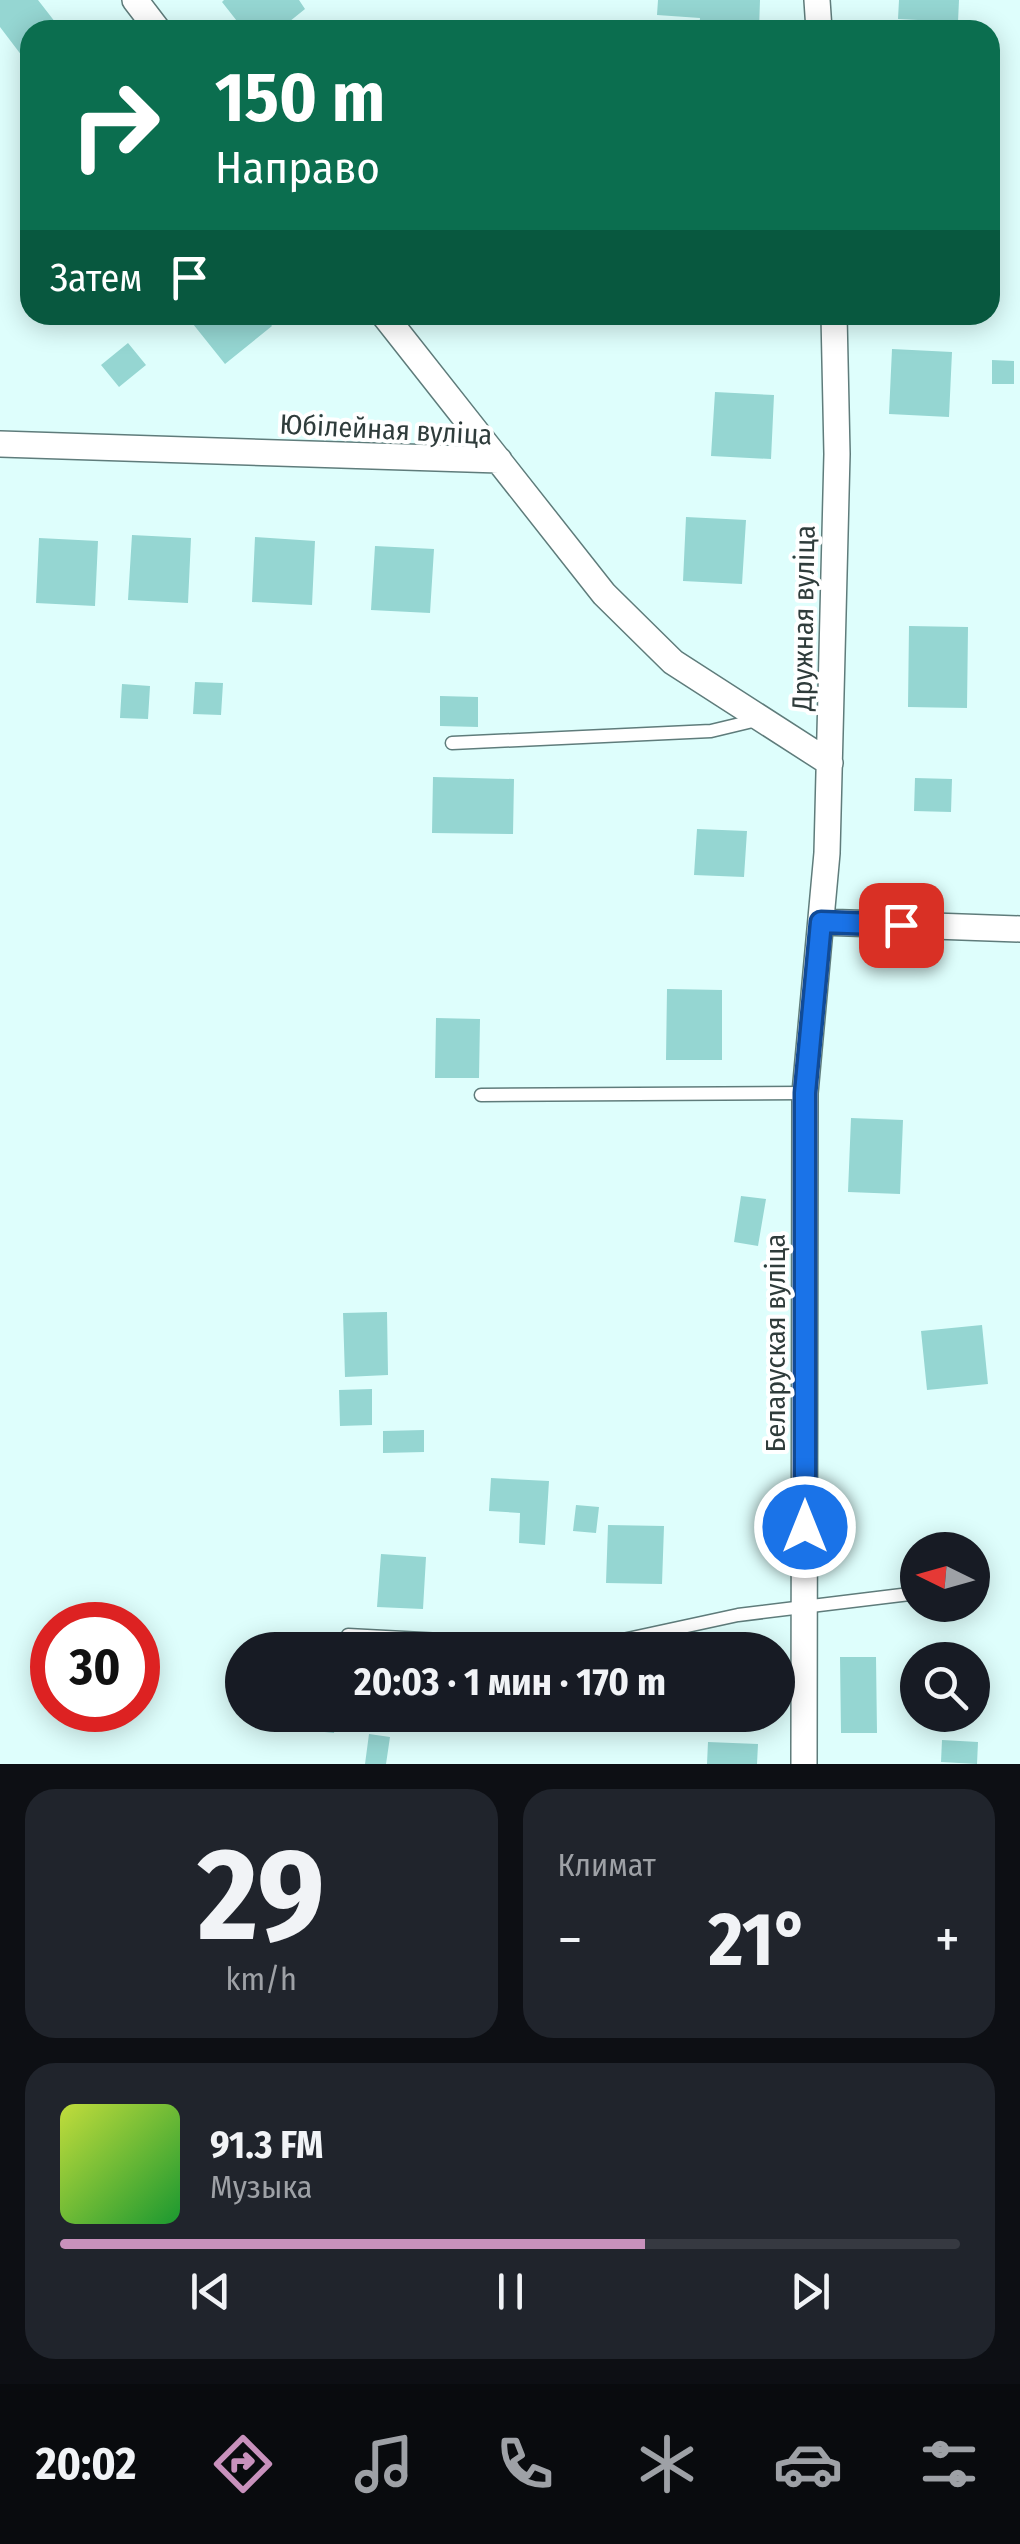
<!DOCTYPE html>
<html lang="ru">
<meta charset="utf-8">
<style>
body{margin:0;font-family:"Fira Sans Condensed",sans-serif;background:#20242c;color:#f1f3f6;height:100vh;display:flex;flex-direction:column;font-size:38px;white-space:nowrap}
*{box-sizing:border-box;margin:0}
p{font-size:32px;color:#9ea1a6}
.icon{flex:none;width:55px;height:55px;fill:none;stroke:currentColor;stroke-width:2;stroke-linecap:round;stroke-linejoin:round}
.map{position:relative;height:1764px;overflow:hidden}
.side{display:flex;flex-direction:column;gap:25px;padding:25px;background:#0d0f14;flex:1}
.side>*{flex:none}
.hud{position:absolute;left:20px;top:20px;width:980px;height:305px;border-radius:30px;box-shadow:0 5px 25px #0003;background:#0b6e4f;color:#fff;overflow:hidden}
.needle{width:65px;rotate:275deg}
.buttons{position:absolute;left:900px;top:1532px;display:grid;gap:20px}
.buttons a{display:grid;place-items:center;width:90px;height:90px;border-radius:50%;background:#171b24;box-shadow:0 5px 25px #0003;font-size:50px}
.speed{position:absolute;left:30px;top:1602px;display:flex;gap:20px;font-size:50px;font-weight:700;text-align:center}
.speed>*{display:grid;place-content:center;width:130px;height:130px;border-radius:50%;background:#171b24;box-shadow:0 5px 25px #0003;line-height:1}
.speed .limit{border:15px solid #d22;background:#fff;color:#111}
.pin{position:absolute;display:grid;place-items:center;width:85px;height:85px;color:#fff;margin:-42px;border-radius:20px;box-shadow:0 5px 15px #0006}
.me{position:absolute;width:110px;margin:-55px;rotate:0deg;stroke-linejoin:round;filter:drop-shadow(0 0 8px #0008)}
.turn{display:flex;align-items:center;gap:35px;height:210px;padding:0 30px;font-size:45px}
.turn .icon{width:130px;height:130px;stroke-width:2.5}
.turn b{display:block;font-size:70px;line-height:85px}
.then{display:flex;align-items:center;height:95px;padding:0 30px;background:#0003;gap:20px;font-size:38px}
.big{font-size:75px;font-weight:700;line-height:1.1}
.side .tile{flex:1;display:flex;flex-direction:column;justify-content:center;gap:15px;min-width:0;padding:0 35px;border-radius:30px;background:#20242c}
.side .dial{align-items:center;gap:0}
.dial b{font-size:130px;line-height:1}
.song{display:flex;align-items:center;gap:30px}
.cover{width:120px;height:120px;border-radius:15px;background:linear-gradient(135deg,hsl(70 70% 55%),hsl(130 70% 35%))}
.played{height:10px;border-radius:5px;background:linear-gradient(90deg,#c891bc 65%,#363941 65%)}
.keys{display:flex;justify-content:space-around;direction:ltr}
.heat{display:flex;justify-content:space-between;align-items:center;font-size:55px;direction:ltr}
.side .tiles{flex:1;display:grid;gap:25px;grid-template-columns:1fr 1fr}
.tile:last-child{grid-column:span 2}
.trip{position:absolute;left:225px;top:1632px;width:570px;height:100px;border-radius:50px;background:#171b24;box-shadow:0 5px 25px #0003;font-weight:700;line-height:100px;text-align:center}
.tabs{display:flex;height:160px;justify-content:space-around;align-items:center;background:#090b0e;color:#9ea1a6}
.tabs .icon{width:70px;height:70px}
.tabs .active{color:#c891bc}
.tabs b{font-size:45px;color:#f1f3f6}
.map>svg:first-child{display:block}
.building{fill:#95d6d2}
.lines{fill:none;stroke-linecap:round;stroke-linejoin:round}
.service-casing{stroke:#5f7c7b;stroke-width:15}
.minor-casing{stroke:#5f7c7b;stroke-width:28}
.service{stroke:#fff;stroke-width:12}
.minor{stroke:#fff;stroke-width:25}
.route-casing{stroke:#114b97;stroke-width:25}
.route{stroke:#1a73e8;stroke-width:18}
.labels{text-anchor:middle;stroke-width:8;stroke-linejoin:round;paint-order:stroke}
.street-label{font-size:28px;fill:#2f3c3b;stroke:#fff}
</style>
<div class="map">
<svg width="1020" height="1764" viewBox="0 0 1020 1764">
<rect width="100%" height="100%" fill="#defefc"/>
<!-- building -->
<path class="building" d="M0 0H38L59 27 56 30H30V50L22 56 0 27Z
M224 0H299L305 9 279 30H244L222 2Z
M658 0H760L759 30H699L700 18 657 15Z
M899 0H959L958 22 898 19Z
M194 315H264L272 326 225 364 189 319Z
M128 343 146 365 119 387 101 365Z
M892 349 952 352 949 417 889 414Z
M992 360 1014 361V384H992Z
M715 392 774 395 771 459 711 456Z
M686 517 746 520 742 584 683 581Z
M132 535 191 538 188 603 128 600Z
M255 537 315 541 312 605 252 602Z
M39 538 98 541 95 606 36 603Z
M375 546 434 549 430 613 371 610Z
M909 626 968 627 967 708 908 707Z
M195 682 223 683 221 715 193 714Z
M122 684 150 686 148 719 120 718Z
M440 696 478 697V727L440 726Z
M433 777 514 779 513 834 432 833Z
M915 778 952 779 951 812 914 811Z
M697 829 747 831 744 877 694 875Z
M667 989 722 990V1060H666Z
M436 1018 480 1019 479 1078H435Z
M851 1118 903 1120 900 1194 848 1192Z
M741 1196 766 1199 758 1246 734 1242Z
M387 1312 388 1375 345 1377 343 1313Z
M982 1325 988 1384 927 1390 921 1331Z
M372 1389V1425L340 1426 339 1390Z
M424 1430V1452L383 1453V1431Z
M491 1478 549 1481 545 1545 519 1543 520 1513 489 1511Z
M576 1505 599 1507 596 1533 573 1531Z
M608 1525 664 1526 662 1584 606 1583Z
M381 1554 426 1557 423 1609 377 1607Z
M840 1657H876L877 1733H841Z
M270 1715H336L334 1733 269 1726Z
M369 1734 390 1737 386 1764H365Z
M942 1740 978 1742 977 1764 941 1762Z
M708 1742 758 1744 757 1764H707Z"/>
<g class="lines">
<defs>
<path id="service" d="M452 743 711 731 761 719
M481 1095 805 1093
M972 1586H976
M348 1635 498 1643 618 1641 738 1615 918 1593"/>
<path id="minor" d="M135 0 158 30
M817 0 819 30
M384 315 604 594 673 662 830 763
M0 444 499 460
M821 922 1020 929
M804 1764 805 1093 827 853 837 454 834 315"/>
</defs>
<!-- service casing -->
<use href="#service" class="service-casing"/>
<!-- minor casing -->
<use href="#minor" class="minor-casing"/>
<!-- service -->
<use href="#service" class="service"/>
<!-- minor -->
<use href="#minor" class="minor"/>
</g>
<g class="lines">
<defs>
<path id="route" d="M805 1527V1093L821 922 901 925"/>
</defs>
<!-- route casing -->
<use href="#route" class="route-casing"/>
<!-- route -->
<use href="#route" class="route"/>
</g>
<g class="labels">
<!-- street labels -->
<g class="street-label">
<text transform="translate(386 429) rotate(3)" y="10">Юбілейная вуліца</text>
<text transform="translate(803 618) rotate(-89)" y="10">Дружная вуліца</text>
<text transform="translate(775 1343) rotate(-90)" y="10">Беларуская вуліца</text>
</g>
</g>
</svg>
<div class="buttons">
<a><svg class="needle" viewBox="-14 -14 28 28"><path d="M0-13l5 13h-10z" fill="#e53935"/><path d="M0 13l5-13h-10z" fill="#9ea1a6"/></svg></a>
<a><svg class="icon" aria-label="search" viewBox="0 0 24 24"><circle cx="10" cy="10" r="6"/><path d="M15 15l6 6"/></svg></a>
</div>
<div class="speed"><div class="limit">30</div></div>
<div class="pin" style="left:901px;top:925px;background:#d93025"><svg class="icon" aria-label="arrive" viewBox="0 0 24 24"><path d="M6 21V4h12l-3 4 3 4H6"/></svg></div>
<svg class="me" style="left:805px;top:1527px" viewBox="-20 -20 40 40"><circle r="17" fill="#1a73e8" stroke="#fff" stroke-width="3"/><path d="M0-11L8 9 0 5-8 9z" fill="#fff"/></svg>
<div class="trip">20:03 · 1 мин · 170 m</div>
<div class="hud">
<div class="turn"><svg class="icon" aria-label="right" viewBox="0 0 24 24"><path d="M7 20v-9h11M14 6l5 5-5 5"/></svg><div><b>150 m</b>Направо</div></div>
<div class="then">Затем<svg class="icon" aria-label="arrive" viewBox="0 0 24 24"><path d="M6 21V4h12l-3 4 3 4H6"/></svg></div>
</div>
</div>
<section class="side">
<div class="tiles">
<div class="tile dial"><b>29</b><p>km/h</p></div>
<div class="tile"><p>Климат</p>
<div class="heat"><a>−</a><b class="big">21°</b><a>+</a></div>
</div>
<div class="tile">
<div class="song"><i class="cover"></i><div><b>91.3 FM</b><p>Музыка</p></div></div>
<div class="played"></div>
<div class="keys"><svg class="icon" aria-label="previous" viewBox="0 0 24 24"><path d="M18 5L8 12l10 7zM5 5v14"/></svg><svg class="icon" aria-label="pause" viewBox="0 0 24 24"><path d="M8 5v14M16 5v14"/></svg><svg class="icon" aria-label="next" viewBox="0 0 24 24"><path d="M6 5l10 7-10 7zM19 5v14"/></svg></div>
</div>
</div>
</section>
<nav class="tabs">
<b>20:02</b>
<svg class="icon active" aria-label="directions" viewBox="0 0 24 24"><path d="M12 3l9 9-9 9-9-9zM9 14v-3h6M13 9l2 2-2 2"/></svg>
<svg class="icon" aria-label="music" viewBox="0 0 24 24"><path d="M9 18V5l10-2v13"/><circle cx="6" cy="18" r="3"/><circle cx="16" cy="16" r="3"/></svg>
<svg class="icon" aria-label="phone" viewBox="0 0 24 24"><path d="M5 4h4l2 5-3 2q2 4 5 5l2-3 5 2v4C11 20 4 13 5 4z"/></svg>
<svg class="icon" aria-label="climate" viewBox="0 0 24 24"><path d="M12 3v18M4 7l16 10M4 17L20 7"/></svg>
<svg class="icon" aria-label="car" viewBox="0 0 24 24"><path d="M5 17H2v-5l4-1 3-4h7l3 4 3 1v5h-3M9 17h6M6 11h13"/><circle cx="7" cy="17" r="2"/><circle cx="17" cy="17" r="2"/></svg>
<svg class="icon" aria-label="filters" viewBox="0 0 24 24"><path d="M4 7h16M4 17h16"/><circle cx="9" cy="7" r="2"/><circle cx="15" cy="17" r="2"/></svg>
</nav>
